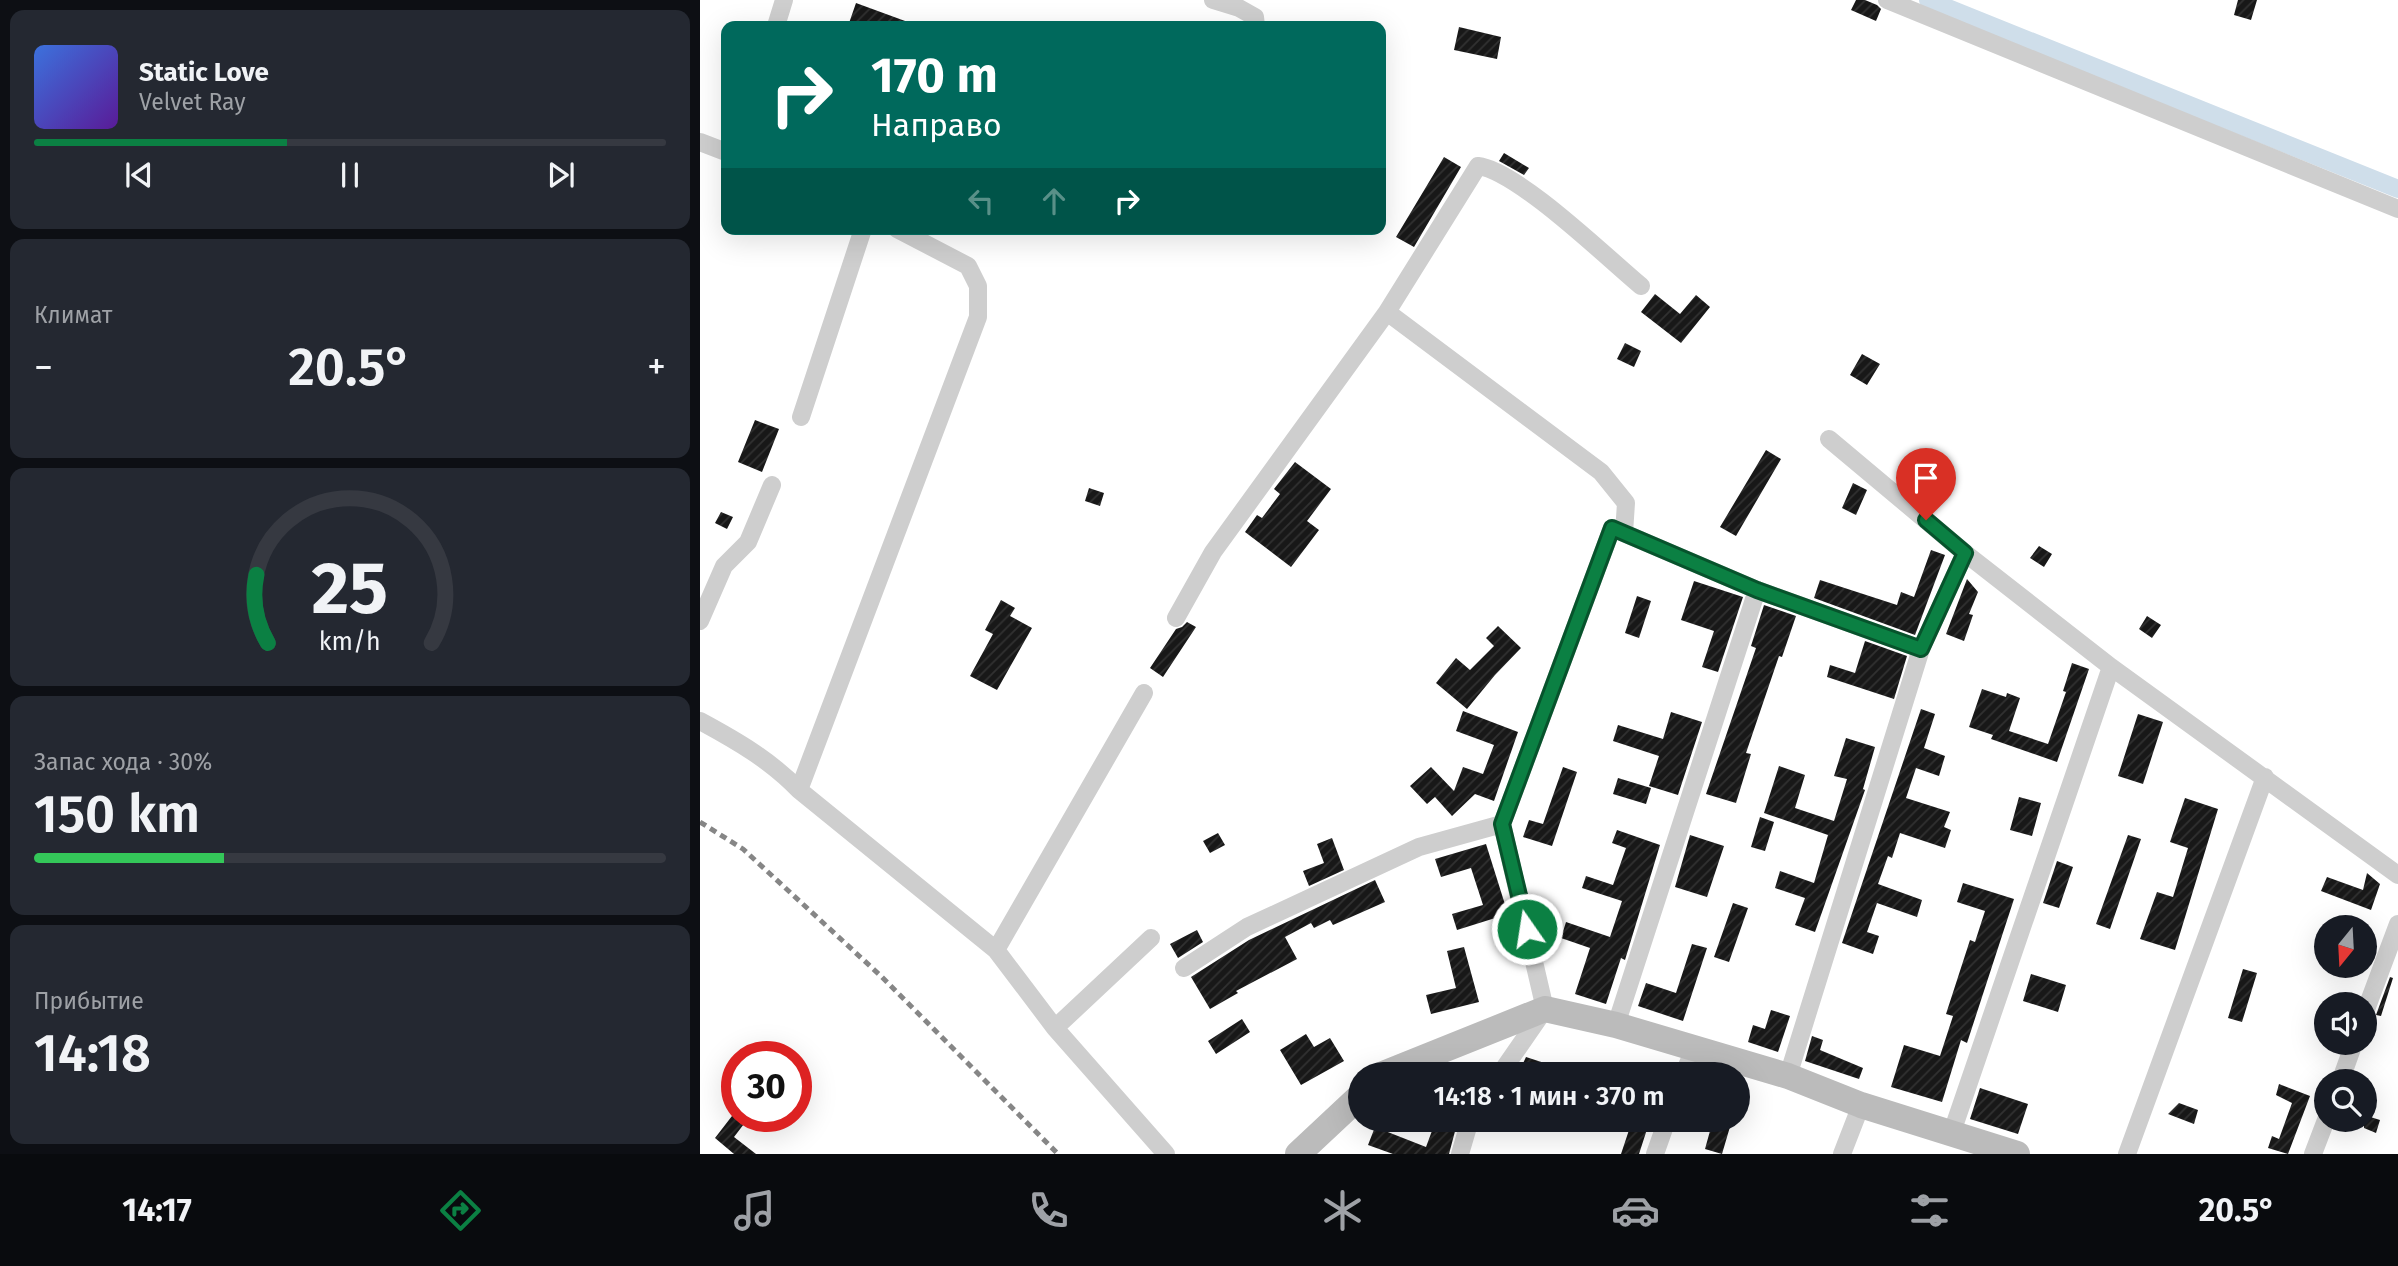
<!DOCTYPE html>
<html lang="ru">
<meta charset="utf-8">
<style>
body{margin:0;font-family:"Fira Sans",sans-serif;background:#242831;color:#f1f3f6;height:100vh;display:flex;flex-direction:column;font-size:26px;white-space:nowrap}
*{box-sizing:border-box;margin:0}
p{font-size:23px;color:#9ea1a6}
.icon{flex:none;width:38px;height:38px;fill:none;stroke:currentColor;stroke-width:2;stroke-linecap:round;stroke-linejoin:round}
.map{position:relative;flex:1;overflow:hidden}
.panel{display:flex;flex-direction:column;gap:10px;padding:10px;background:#0d0f14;width:700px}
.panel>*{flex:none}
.banner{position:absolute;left:21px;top:21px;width:665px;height:214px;border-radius:14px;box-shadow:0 7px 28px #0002;background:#00695c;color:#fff;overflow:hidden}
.needle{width:46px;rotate:198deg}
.buttons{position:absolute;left:1614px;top:915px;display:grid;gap:14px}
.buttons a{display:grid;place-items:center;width:63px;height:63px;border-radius:50%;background:#171b24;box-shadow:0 7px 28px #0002;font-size:35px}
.speed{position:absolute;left:21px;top:1041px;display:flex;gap:14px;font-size:35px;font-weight:700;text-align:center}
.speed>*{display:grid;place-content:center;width:91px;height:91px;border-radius:50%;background:#171b24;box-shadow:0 7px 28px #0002;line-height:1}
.speed .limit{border:10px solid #d22;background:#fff;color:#111}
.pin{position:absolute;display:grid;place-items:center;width:60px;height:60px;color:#fff;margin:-72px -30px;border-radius:50% 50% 50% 0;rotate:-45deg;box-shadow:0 0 7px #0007}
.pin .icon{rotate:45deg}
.me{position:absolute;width:77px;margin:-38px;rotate:347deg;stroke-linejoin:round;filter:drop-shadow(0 0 5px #0008)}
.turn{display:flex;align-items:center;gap:24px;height:147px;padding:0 35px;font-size:32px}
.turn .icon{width:91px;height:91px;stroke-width:2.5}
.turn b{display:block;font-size:49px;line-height:60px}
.lanes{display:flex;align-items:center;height:66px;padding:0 35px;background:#0003;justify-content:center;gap:35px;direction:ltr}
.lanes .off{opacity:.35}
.big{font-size:52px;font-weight:600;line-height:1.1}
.panel .card{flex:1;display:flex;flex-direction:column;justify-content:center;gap:10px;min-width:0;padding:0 24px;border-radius:14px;background:#242831}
.panel .dial{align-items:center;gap:0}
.dial svg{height:182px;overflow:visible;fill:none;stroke:#363941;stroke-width:7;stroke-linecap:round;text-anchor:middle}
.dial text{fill:#f1f3f6;stroke:none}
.song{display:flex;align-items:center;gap:21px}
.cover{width:84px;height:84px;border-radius:10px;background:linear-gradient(135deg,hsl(220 70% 55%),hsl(270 70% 35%))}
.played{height:7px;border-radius:4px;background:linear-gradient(90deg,#0b8043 40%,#363941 40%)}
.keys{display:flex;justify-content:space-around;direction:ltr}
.heat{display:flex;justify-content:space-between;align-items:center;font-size:38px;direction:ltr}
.charge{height:10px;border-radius:5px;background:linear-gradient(90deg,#34c759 30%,#363941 0)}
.trip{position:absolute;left:648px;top:1062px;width:402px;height:70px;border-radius:35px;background:#171b24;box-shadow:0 7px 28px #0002;font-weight:600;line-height:70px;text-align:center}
.tabs{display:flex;height:112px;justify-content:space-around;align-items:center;background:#090b0e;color:#9ea1a6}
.tabs .icon{width:49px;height:49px}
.tabs .current{color:#0b8043}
.tabs b{font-size:32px;color:#f1f3f6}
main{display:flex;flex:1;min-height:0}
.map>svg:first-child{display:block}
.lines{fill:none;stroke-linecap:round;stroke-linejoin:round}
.canal{stroke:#cfdeea;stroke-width:18}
.building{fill:url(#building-hatch)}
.street{stroke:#cecece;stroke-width:18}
.secondary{stroke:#bbb;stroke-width:26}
.rail{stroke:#868686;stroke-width:5;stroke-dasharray:7 5;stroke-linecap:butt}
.route-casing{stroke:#07532c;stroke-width:18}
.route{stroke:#0b8043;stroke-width:12}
</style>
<main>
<section class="panel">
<div class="card">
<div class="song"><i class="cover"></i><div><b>Static Love</b><p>Velvet Ray</p></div></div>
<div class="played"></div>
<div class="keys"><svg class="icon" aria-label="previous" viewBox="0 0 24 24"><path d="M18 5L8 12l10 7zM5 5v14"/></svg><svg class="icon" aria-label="pause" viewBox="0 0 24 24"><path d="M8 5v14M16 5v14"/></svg><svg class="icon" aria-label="next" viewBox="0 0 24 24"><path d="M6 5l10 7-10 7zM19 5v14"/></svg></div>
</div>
<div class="card"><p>Климат</p>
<div class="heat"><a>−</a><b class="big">20.5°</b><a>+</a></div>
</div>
<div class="card dial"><svg viewBox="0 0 100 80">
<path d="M14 69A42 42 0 1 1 86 69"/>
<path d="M14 69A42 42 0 0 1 9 39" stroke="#0b8043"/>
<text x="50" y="56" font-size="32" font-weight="700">25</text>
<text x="50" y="72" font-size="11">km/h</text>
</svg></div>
<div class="card"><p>Запас хода · 30%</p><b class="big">150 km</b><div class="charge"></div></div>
<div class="card"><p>Прибытие</p><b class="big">14:18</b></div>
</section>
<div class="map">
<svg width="1698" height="1154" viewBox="0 0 1698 1154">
<defs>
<pattern id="building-hatch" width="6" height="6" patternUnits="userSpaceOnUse" patternTransform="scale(1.75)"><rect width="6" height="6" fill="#181818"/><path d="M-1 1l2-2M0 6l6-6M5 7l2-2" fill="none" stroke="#313131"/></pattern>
</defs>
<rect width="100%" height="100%" fill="#fff"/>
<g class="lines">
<!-- canal -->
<path class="canal" d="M1228 0 1698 189"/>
</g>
<!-- building -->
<path class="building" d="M1156 0H1165L1177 5 1181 9 1176 21 1151 10Z
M1538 0H1557L1551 20 1534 15Z
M156 3 216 25 215 26H148Z
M759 27 801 37 797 59 754 50Z
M804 153 829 168 824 175 799 161Z
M744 157 761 167 714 247 696 237Z
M955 294 980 314 996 295 1010 307 981 343 941 312Z
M925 343 941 351 934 367 917 359Z
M1162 354 1180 364 1167 385 1150 375Z
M55 420 79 429 62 472 38 462Z
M1066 450 1081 459 1036 536 1020 527Z
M595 462 631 489 607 521 619 530 591 567 545 532 557 515 562 518 580 494 574 489Z
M1153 483 1167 490 1156 515 1142 508Z
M389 488 404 493 400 506 385 501Z
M21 512 33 517 27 529 15 523Z
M1339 546 1352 554 1344 567 1330 558Z
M1231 550 1245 555 1215 635 1114 598 1120 580 1197 605 1201 592 1214 597Z
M1267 579 1278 592 1269 614 1273 615 1264 641 1246 634Z
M994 581 1043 597 1018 672 1002 667 1014 631 981 620Z
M937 596 951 601 939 638 925 633Z
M301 600 315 608 310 616 332 628 297 690 270 676 293 634 285 630Z
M1064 605 1096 616 1082 657 1079 656 1046 753 1051 754 1036 803 1006 794 1056 648 1051 646Z
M1447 616 1461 625 1452 638 1439 629Z
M487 622 496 627 463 677 450 668 476 629 482 627Z
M798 626 821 648 795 675 767 709 736 683 756 658 770 670 794 646 786 638Z
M1165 641 1207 656 1194 699 1127 677 1130 665 1155 673Z
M1372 663 1389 669 1357 762 1291 739 1293 735 1269 727 1282 689 1306 697 1307 693 1320 698 1309 731 1348 744 1366 692 1363 691Z
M1221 709 1235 714 1224 748 1245 756 1239 776 1216 768 1206 798 1250 812 1244 827 1251 830 1245 848 1200 833 1192 858 1188 856 1178 884 1222 900 1217 917 1177 903 1167 932 1179 936 1173 954 1142 943Z
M763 711 818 732 794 801 775 794 752 816 735 797 727 804 710 786 731 767 754 791 763 767 783 774 794 745 756 731Z
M971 712 1002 722 978 795 949 786 959 756 913 741 918 725 963 739Z
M1438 714 1463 722 1443 784 1418 776Z
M1146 738 1175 747 1163 789 1165 790 1115 932 1095 925 1105 898 1075 888 1080 871 1114 883 1128 835 1064 813 1079 766 1105 775 1095 808 1134 821 1147 779 1134 776Z
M863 767 877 772 852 846 823 837 829 820 843 824Z
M918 778 951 788 946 804 913 794Z
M1319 797 1341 803 1332 836 1310 830Z
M1485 798 1518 809 1475 950 1440 939 1457 892 1473 897 1488 848 1470 842Z
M1060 817 1074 822 1065 851 1051 847Z
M917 830 960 845 925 960 921 958 906 1004 875 994 890 948 861 938 866 922 910 937 922 901 882 888 886 876 913 885 926 848 912 843Z
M518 833 525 845 510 853 503 841Z
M990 835 1024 846 1007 897 975 887Z
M1428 835 1441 839 1410 929 1396 924Z
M632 838 644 870 609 886 603 871 624 863 617 844Z
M786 844 808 914 757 930 752 914 783 905 771 868 741 877 735 859Z
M1357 861 1373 867 1359 908 1343 903Z
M1667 873 1680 884 1671 910 1621 891 1627 877 1663 890Z
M675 880 685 902 633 925 630 920 614 928 611 923 585 937 597 959 536 991 538 993 510 1009 491 977 549 940Z
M1263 883 1314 899 1267 1043 1261 1040 1242 1102 1191 1087 1204 1045 1240 1056 1253 1016 1246 1014 1270 940 1275 942 1285 911 1257 902Z
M1033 903 1048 908 1029 962 1014 957Z
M497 930 503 942 478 958 470 944Z
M992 944 1007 948 983 1021 938 1006 946 983 976 993Z
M764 947 779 1002 731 1014 726 995 756 988 747 951Z
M1543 969 1557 973 1542 1022 1528 1018Z
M1331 974 1366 985 1358 1012 1323 1001Z
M1690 977 1693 978 1681 1016 1676 1015Z
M1071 1010 1090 1016 1078 1052 1048 1042 1053 1025 1065 1029Z
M542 1019 550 1032 516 1054 508 1041Z
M606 1034 614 1047 630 1038 644 1061 601 1085 580 1050Z
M1112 1036 1123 1040 1120 1050 1163 1068 1159 1079 1105 1061Z
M826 1057 872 1072V1074H818Z
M1579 1084 1610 1096 1588 1154 1568 1148 1572 1136 1579 1139 1592 1103 1576 1095Z
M1280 1088 1328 1104 1318 1134 1270 1119Z
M1479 1103 1498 1110 1494 1124 1468 1114Z
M1664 1115 1680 1120 1676 1133 1664 1128Z
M32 1116H50L34 1137 56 1154H34L15 1138Z
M736 1120H758L749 1154H693L668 1145 675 1127 726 1147Z
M906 1120H950L939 1154H921L929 1130 906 1123Z
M1013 1120H1032L1022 1154 1005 1149Z"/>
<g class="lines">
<!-- street -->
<path class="street" d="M513 0 539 8 555 17 556 26
M1187 0 1698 209
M76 26 84 0
M0 142 26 152
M197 229 268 266 278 286V317L99 790 296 950
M101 417 163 229
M1129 439 1265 553 1411 667 1698 875
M924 533 926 503 901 472 687 312 778 166C818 171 906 257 941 286
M476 618 513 552 687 312
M0 621 24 566 48 542 72 485
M0 721C37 741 70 760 99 790
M451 938 355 1028 466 1154
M484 968 547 927 719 847 802 824
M1664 1015 1698 924
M916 1025 1057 590
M355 1028 296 950 444 693
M800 1074 845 1009 802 824 912 528 1057 590 1221 649
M984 1074 994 1048
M1088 1076 1221 649 1265 553
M1640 1082 1654 1043
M1251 1135 1411 667
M760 1154 770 1120
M955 1154 967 1120
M1142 1154 1161 1105
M1427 1154 1565 777
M1613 1154 1626 1120"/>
<!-- secondary -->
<path class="secondary" d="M683 1074 845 1009 916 1025 1088 1076 1161 1105 1317 1154
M598 1154 660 1096"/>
<!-- rail -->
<path class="rail" d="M0 822 43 849 182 977 358 1154"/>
</g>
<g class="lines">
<defs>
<path id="route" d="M827 929 802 824 912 528 1057 590 1221 649 1265 553 1226 520"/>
</defs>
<!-- route casing -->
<use href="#route" class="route-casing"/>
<!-- route -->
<use href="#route" class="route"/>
</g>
</svg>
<div class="buttons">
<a><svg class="needle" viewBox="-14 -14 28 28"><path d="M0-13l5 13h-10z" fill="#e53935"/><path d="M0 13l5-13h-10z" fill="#9ea1a6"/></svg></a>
<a><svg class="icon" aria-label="sound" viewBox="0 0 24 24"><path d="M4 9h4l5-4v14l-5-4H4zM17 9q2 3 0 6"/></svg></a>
<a><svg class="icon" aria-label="search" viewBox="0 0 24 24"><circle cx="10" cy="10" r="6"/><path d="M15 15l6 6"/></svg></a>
</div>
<div class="speed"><div class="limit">30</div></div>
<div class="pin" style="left:1226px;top:520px;background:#d93025"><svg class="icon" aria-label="arrive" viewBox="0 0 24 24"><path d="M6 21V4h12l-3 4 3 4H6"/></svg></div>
<svg class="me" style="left:827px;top:929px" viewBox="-20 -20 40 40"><circle r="17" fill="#0b8043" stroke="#fff" stroke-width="3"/><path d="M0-11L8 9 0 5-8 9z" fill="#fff"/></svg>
<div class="trip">14:18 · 1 мин · 370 m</div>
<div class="banner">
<div class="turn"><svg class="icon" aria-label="right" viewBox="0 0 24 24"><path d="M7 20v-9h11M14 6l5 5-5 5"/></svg><div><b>170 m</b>Направо</div></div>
<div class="lanes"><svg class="icon off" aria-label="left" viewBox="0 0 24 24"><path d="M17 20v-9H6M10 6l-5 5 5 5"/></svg><svg class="icon off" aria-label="ahead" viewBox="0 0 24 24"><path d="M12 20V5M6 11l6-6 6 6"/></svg><svg class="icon" aria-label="right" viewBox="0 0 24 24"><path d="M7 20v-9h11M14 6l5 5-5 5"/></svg></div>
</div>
</div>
</main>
<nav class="tabs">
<b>14:17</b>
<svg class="icon current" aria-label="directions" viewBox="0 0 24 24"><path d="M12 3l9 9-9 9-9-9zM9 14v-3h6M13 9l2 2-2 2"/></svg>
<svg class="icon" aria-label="music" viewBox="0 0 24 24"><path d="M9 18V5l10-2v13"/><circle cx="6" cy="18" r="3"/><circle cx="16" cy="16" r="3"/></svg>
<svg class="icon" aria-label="phone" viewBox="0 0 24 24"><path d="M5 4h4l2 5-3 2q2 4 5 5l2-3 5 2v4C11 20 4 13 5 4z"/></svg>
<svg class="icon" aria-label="climate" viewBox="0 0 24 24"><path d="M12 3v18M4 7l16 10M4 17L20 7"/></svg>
<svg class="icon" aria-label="car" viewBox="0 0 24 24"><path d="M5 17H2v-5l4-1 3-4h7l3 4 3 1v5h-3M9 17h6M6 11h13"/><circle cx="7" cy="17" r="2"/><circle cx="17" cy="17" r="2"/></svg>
<svg class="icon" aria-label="filters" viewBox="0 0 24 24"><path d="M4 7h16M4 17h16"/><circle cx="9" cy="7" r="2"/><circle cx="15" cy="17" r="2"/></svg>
<b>20.5°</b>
</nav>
